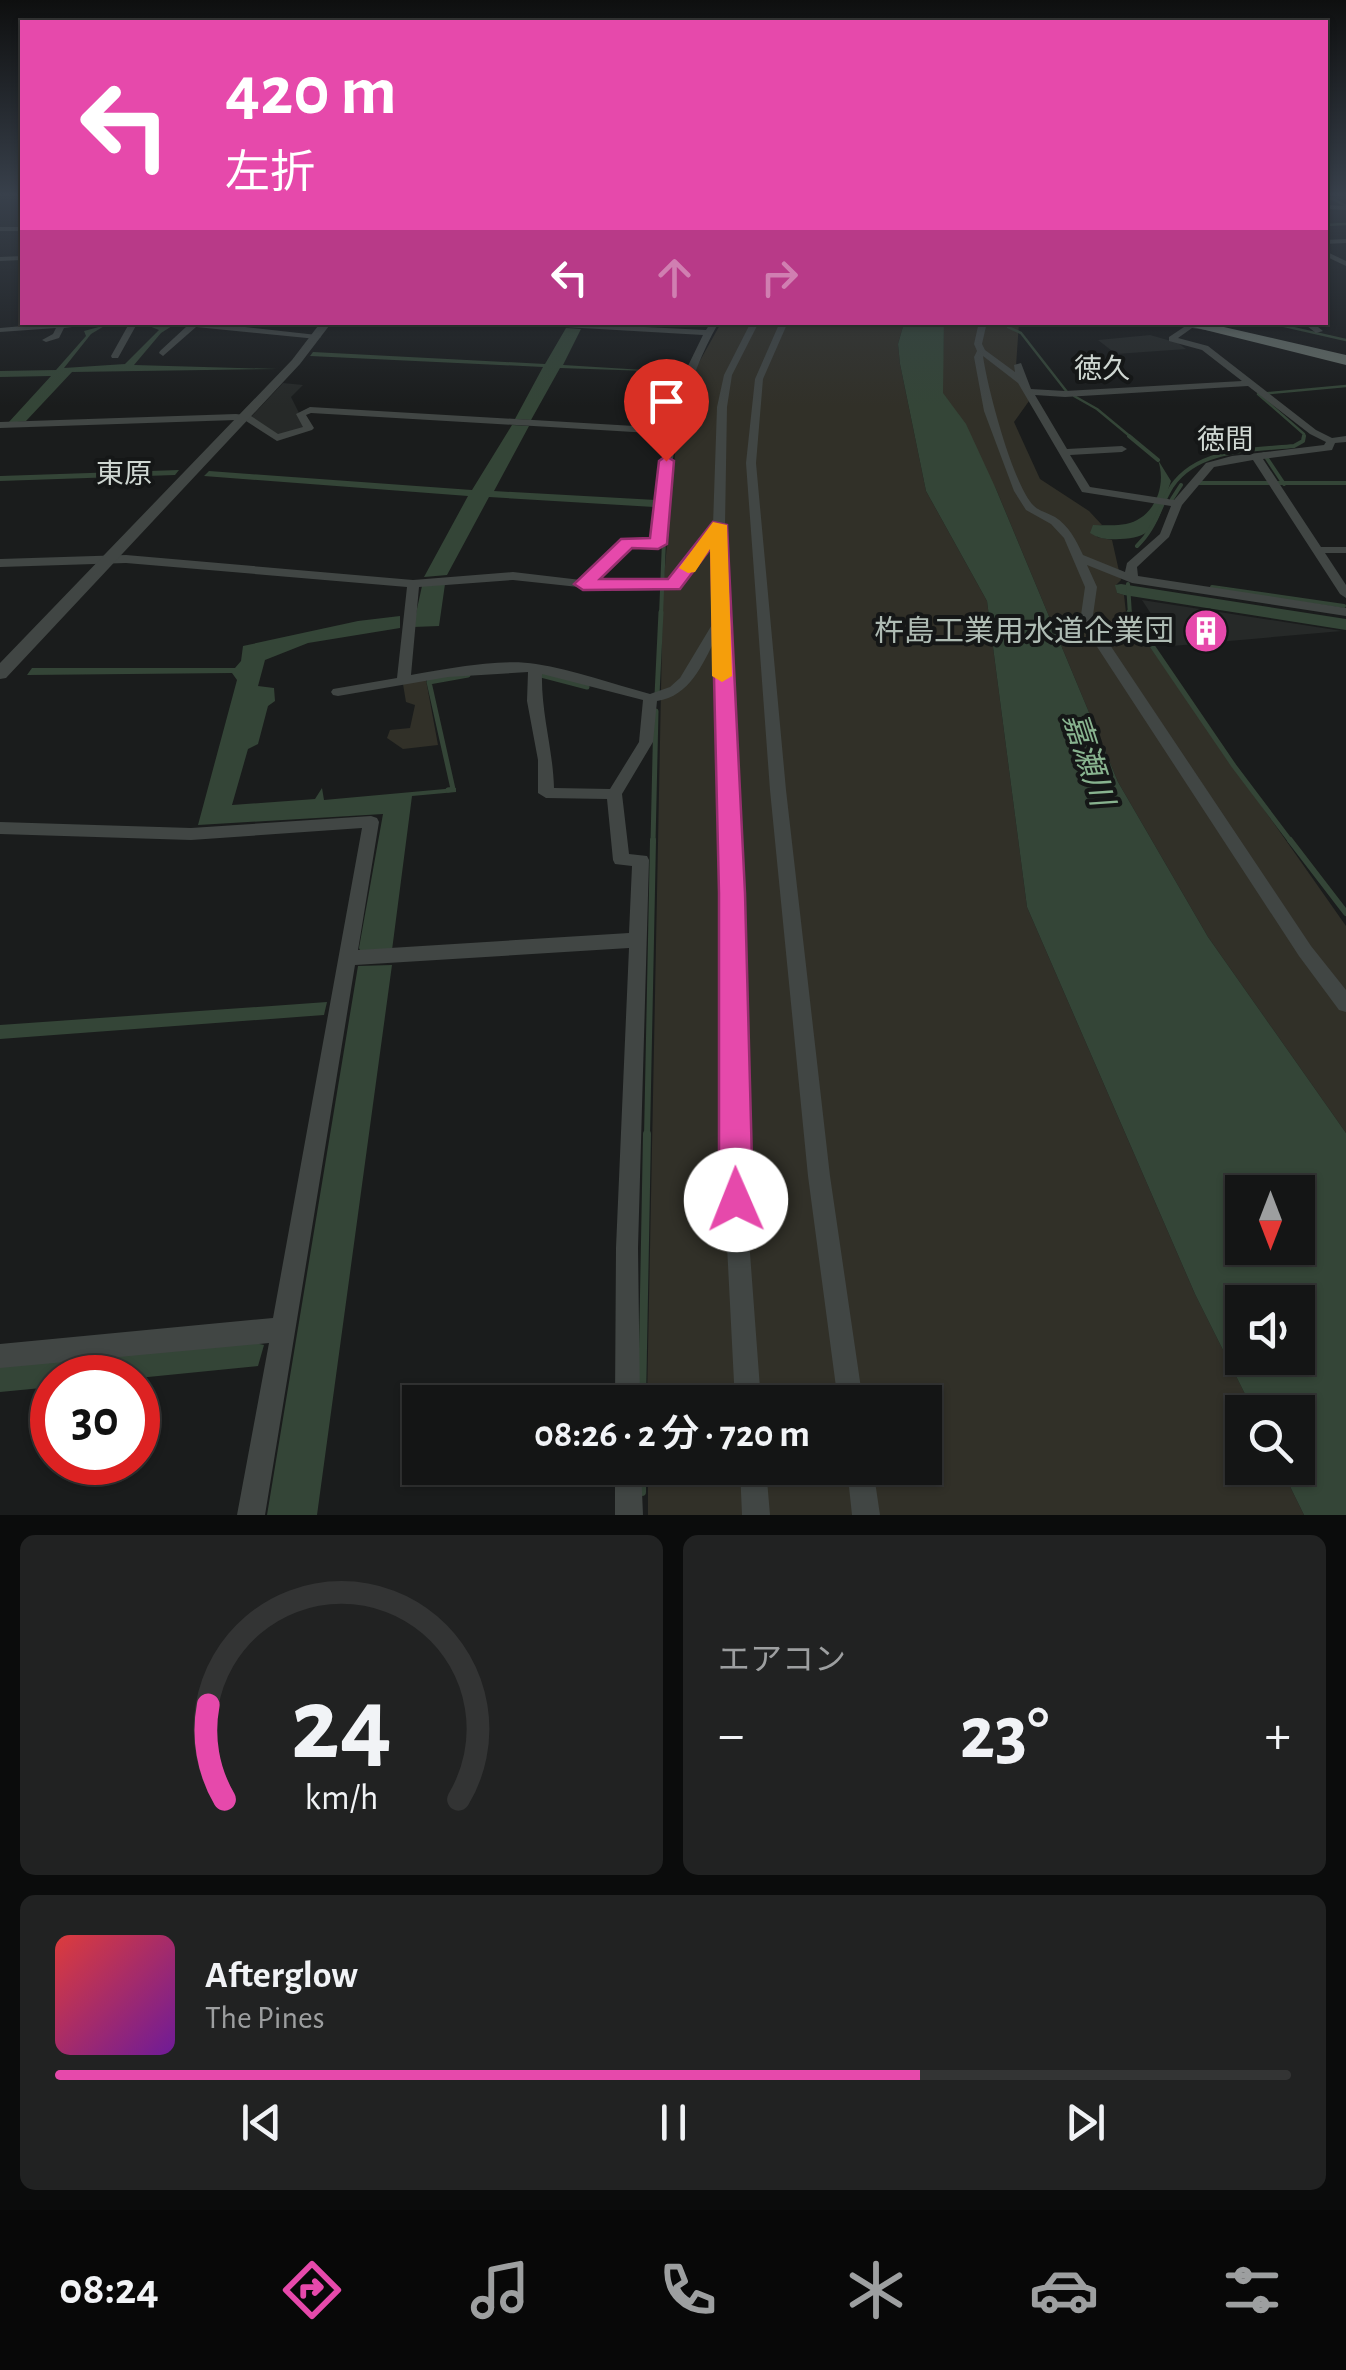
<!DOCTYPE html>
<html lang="ja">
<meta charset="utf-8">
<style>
body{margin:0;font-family:"Alegreya Sans","Noto Sans JP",sans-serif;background:#212222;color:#f1f3f6;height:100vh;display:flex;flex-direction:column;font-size:38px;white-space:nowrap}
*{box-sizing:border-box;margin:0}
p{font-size:32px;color:#9d9fa0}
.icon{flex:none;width:55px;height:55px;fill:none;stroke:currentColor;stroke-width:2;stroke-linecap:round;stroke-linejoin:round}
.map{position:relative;height:1515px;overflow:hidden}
.panel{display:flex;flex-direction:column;gap:20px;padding:20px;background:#0b0c0c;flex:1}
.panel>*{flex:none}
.top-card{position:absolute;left:20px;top:20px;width:1308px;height:305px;border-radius:0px;box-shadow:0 2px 8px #0004,0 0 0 2px #333434;background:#e649ab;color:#fff;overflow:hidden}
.needle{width:65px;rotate:180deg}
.tools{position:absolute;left:1225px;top:1175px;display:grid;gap:20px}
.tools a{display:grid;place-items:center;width:90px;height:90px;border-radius:0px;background:#141515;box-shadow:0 2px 8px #0004,0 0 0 2px #333434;font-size:50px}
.speed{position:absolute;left:30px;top:1355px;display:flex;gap:20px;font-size:50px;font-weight:700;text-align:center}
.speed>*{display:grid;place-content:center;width:130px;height:130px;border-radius:50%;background:#141515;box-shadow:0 2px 8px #0004,0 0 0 2px #333434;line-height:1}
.speed .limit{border:15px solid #d22;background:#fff;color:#111}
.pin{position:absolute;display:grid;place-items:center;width:85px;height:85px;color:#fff;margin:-102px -42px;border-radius:50% 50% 50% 0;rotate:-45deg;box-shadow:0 0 10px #0007}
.pin .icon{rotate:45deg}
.me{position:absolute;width:110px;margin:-55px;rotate:359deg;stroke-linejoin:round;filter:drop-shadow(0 0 8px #0008)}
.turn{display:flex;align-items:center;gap:35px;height:210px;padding:0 40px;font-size:45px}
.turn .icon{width:130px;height:130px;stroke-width:2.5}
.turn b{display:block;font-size:70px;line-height:85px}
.lanes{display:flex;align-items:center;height:95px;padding:0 40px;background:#0003;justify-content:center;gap:50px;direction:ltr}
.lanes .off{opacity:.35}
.big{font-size:75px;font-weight:600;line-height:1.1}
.panel .tile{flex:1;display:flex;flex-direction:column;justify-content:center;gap:15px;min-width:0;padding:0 35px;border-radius:15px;background:#212222}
.panel .dial{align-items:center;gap:0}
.dial svg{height:260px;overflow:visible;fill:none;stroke:#333434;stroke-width:7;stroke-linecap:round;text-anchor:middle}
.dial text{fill:#f1f3f6;stroke:none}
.song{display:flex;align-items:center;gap:30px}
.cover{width:120px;height:120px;border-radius:15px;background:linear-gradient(135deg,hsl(0 70% 55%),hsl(280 70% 35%))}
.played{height:10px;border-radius:5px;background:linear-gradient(90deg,#e649ab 70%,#333434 70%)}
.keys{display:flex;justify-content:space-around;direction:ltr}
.heat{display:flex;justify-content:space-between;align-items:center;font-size:55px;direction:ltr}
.panel .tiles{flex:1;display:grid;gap:20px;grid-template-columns:1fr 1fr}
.tile:last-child{grid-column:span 2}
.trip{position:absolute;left:402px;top:1385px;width:540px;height:100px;border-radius:0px;background:#141515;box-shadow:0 2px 8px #0004,0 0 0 2px #333434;font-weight:600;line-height:100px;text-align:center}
.tabs{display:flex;height:160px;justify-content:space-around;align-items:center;background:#080808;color:#9d9fa0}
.tabs .icon{width:70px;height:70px}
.tabs .active{color:#e649ab}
.tabs b{font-size:45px;color:#f1f3f6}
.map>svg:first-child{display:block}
.built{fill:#262928}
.green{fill:#313028}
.water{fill:#344537;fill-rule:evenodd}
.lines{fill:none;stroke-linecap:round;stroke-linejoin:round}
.stream-far4{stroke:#344537;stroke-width:2.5}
.stream-far3{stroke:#344537;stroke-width:4}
.stream-far2{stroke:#344537;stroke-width:5}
.stream-far1{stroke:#344537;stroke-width:6}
.stream{stroke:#344537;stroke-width:8}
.minor{fill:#414644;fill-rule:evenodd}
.tertiary{fill:#414644;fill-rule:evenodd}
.trunk{fill:#606964;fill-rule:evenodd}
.route{fill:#e649ab;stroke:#962f6f;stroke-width:2.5}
.slow{fill:#f59e0b}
.labels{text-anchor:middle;stroke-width:8;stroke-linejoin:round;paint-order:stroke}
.far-neighbourhood-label{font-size:28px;fill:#cfd7d2;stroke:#151717}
.poi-label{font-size:30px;fill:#aebbb3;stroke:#151717;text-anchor:end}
.water-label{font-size:32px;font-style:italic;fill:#88b38f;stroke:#151717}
</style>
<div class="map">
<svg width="1346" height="1515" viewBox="0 0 1346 1515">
<rect width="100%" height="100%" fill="#1a1c1c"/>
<!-- built -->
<path class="built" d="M1150 335 1178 343 1186 349 1116 354 1098 340Z
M283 383 303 385 291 397 306 427 279 436 250 418Z
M1142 600 1342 631 1172 646Z"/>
<!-- green -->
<path class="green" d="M721 323H904L898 344 900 364 926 491 987 601 1027 907 1195 1294 1254 1412H1242V1468H1281L1304 1515H648V1468H925V1402H647L663 589 677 431 692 375Z
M944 323H1019L1016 366 1029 401 1014 422 1040 479 1089 511 1102 525 1093 526 1097 537 1112 540 1121 580 1116 585 1117 593 1124 595 1126 613 1346 926V1133L1208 937 1118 782 996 489 942 393Z
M426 680 438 745 403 749 387 738 390 730 410 728 415 705 406 702 403 684Z"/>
<!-- water -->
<path class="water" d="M904 323H944L943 393 966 424 996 489 1118 782 1208 937 1346 1133V1515H1304L1281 1468H1298V1412H1254L1195 1294 1027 907 987 601 926 491 900 364 898 344ZM1242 1192H1298V1248H1242ZM1242 1302H1298V1358H1242Z
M144 324 172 326 161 333 134 365 278 369 72 372 26 421 8 423 51 376 0 377V371L56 370 86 336 84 331 106 325 91 334 64 368 125 364 159 330Z
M566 328 581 329 563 365 677 372 560 368 531 420 515 419 543 367 310 356 313 352 545 364Z
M512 425 529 426 494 491 656 500 654 507 489 497 447 575 424 577 468 496 204 476 209 471 472 490Z
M1158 460 1171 481C1159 514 1161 538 1120 539 1109 540 1099 539 1090 533L1093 525C1104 525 1116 526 1126 524 1155 518 1167 485 1158 460Z
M179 470 175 475 0 481V476Z
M445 584 439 626 413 627 422 586Z
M1121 584 1346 619V630L1124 595 1117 593 1115 585Z
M400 616V628L308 643 265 660 258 686 274 688 275 701 268 706 258 744 248 749 232 805 315 799 322 788 324 800 456 788V792L412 796 392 950 361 952 359 948 383 814 198 825 237 680 232 673 27 675 32 668H235L241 661 243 646 358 621Z
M392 965 317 1515H267L358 966Z
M327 1002 324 1015 0 1039V1025Z
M241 1340 264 1345 258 1366 138 1378H52V1387L0 1392V1364Z"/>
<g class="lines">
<!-- stream-far4 -->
<path class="stream-far4" d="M1325 195 1346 206
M1325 225 1346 224
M1009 322 1008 327 1021 333 1067 392
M1267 322 1346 340
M1074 396 1097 409 1132 438
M1303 438 1304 434 1258 394 1346 386"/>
<!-- stream-far3 -->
<path class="stream-far3" d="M1129 436 1158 460
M1264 454 1284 484
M1194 483H1346
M1172 499 1181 485
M1137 546C1156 528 1159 507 1172 486 1198 448 1253 450 1294 446L1303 441 1304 436
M1128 584 1130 615
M1212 587 1344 606
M661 615 664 541"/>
<!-- stream-far2 -->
<path class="stream-far2" d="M1129 612 1234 766 1292 843
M541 675 587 687
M657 695 661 612
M448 790 453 789 429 682 468 675
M653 843 656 711"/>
<!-- stream-far1 -->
<path class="stream-far1" d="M1290 840 1346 913
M647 1137 653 840"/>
<!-- stream -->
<path class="stream" d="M642 1402 647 1134
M642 1468V1492"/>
<!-- minor -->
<path class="minor" d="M0 194H7L0 196Z
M1325 205 1346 206V210L1325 209Z
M0 227H22V231H0Z
M1346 239V243L1325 244V240Z
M1325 251 1346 261V266L1325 256Z
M22 256V260L0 261V257Z
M69 322H113L64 328 59 338 46 342 42 340 53 334 56 328 0 332V328Z
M130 322H138L118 358H112L111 356Z
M169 322H201L317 335 321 337 317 339 196 327 163 356 159 353 160 351 187 326Z
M478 322H542L706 330 711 322H719C678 394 670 463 664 544L658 547H630L593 581 616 583 664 582 677 575 713 525 717 407 724 375 751 322H759L732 375 727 407 725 525 741 893 748 1226 761 1402H735L726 1226 723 893 716 638C702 665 690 696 657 701L653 742 622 794 629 854 647 856 649 860 638 1248 640 1402H615L616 1248 629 948 355 965 265 1515H237L269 1343 0 1368V1344L273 1318 362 828 191 840 0 834V822L191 828 371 816 377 818 379 822 358 950 629 933 632 866 615 864 613 860 607 799 546 798 538 793V760L527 701 528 672 448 677 338 696 333 695 331 692 333 689 397 678 407 587 126 563 0 567V559L126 555 413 580 513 572 581 580 623 541 653 540 667 434 311 413 306 415 314 428 312 430 277 441 246 421 236 420 0 428V422L236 414 251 416 278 434 303 427 296 414 310 407 668 428 684 374 703 335ZM714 540 716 618 680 678 670 687 650 694C613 684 574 670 536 664 501 658 447 669 411 675L419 587 513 580 616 591 666 590 685 581ZM542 674 643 700 639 742 610 789 554 788C553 749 541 713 542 674Z
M780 322H788L763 379 756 463 786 790 830 1176 863 1402H838L808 1176 770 790 746 463 755 379Z
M979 322H987L982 344 985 350 1015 372 1014 365 1021 363 1031 389 1065 391 1242 381 1202 350 1169 341V337L1184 327 1165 322H1187L1216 327 1217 329 1213 331 1192 328 1178 338 1208 346 1316 430 1332 438 1346 436V442L1335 443 1332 450 1263 459 1321 547H1346V553H1325L1346 585V598L1340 594 1253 460 1214 467 1182 505 1169 537 1137 567 1138 576 1346 608V616L1132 583 1087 565 1097 587 1093 615 1104 636 1311 946 1346 990V1012L1339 1010 1299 956 1090 636 1081 615 1085 587 1064 538 1051 524 1026 510 1014 491 984 411 974 357 977 351 974 344ZM983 356 1018 383 1082 492 1171 506 1160 534 1127 563 1125 572 1083 555C1076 540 1069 526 1055 517 1048 513 1039 511 1034 506 1013 486 987 386 983 356ZM1248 386 1310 434 1326 442 1324 445 1232 456 1206 463 1174 500 1090 487 1070 455 1122 452 1127 449 1122 446 1067 449 1035 395 1065 397Z
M1302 322H1312L1323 331 1316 333Z
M615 1468H641L643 1515H615Z
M740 1468H766L770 1515H742Z
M847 1468H873L880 1515H852Z"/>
<!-- tertiary -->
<path class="tertiary" d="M321 322H332L300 364 6 678 0 679V663L292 360Z"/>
<!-- trunk -->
<path class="trunk" d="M1173 322H1202L1346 355V365Z"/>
</g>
<!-- sky -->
<linearGradient id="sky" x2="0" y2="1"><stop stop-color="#0e0f0f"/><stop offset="0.48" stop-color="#38404b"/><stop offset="1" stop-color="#38404b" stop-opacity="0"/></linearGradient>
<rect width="1346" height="406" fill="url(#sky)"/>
<!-- route -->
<path class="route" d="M666 456 674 461 667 544 658 549 632 548 600 579H668L713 522 727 525 745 893 753 1200 748 1212 736 1217 724 1212 719 1200V893L711 548 680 589 583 590 574 584 621 539 650 538 659 461Z"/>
<!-- slow -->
<path class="slow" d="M713 522 727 525 732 676 722 682 712 676 710 549 695 572 688 573 679 568Z"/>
<!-- icons -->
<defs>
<symbol id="building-disc" viewBox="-11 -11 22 22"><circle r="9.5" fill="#e649ab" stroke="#151717"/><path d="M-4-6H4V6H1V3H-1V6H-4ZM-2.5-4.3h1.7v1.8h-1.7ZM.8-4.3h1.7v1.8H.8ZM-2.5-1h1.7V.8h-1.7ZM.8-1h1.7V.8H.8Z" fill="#fff"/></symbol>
</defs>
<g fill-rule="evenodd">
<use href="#building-disc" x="1181" y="606" width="50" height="50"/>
</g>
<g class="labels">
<!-- far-neighbourhood labels -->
<g class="far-neighbourhood-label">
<text x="1102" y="378">徳久</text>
<text x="1225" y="449">徳間</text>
<text x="124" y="483">東原</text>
</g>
<!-- poi labels -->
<g class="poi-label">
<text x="1174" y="641">杵島工業用水道企業団</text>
</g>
<!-- water labels -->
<g class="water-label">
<text transform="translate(1089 759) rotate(72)" y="11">嘉瀬川</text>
</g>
</g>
</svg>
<div class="tools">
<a><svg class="needle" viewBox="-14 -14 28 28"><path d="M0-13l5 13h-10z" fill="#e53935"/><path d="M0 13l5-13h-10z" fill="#9d9fa0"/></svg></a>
<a><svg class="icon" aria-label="sound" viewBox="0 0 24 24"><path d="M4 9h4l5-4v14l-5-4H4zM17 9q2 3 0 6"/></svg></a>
<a><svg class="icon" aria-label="search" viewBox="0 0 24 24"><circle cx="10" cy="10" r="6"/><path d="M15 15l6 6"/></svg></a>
</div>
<div class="speed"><div class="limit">30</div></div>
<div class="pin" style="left:666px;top:461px;background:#d93025"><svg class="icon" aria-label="arrive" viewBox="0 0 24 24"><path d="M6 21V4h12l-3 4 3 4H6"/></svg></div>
<svg class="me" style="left:736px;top:1200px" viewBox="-20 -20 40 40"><circle r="19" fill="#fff"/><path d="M0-13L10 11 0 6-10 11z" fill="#e649ab"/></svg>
<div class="trip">08:26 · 2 分 · 720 m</div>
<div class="top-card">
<div class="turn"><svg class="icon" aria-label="left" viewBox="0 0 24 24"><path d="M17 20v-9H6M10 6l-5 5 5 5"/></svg><div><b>420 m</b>左折</div></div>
<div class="lanes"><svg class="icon" aria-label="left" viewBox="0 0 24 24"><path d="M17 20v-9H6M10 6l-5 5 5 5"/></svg><svg class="icon off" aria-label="ahead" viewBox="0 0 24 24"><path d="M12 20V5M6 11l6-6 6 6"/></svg><svg class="icon off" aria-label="right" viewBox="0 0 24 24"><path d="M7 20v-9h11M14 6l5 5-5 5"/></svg></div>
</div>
</div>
<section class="panel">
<div class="tiles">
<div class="tile dial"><svg viewBox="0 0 100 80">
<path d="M14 69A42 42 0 1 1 86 69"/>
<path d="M14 69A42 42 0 0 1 9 40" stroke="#e649ab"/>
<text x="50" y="56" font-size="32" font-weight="700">24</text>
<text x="50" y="72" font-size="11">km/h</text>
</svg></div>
<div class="tile"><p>エアコン</p>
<div class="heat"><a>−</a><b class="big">23°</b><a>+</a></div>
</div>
<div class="tile">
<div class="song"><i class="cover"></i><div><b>Afterglow</b><p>The Pines</p></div></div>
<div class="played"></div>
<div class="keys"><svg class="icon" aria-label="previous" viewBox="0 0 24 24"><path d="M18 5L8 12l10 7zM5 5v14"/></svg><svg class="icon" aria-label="pause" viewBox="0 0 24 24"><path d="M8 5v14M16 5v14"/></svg><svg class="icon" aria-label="next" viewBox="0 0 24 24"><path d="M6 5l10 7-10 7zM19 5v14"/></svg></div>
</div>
</div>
</section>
<nav class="tabs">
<b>08:24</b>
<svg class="icon active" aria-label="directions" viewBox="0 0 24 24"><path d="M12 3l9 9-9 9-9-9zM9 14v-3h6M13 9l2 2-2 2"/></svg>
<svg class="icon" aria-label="music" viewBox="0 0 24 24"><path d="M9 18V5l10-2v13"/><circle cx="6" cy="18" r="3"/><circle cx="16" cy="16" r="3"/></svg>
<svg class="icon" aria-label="phone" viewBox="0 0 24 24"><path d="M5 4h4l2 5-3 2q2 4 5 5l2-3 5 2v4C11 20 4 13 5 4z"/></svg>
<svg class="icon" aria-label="climate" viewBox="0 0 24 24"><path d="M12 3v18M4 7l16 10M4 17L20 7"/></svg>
<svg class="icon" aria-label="car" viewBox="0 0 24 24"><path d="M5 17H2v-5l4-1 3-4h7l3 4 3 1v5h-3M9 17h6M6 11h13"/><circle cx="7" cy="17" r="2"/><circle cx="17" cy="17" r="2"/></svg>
<svg class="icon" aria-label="filters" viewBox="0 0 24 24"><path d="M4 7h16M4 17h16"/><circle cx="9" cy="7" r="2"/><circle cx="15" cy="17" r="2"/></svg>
</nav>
